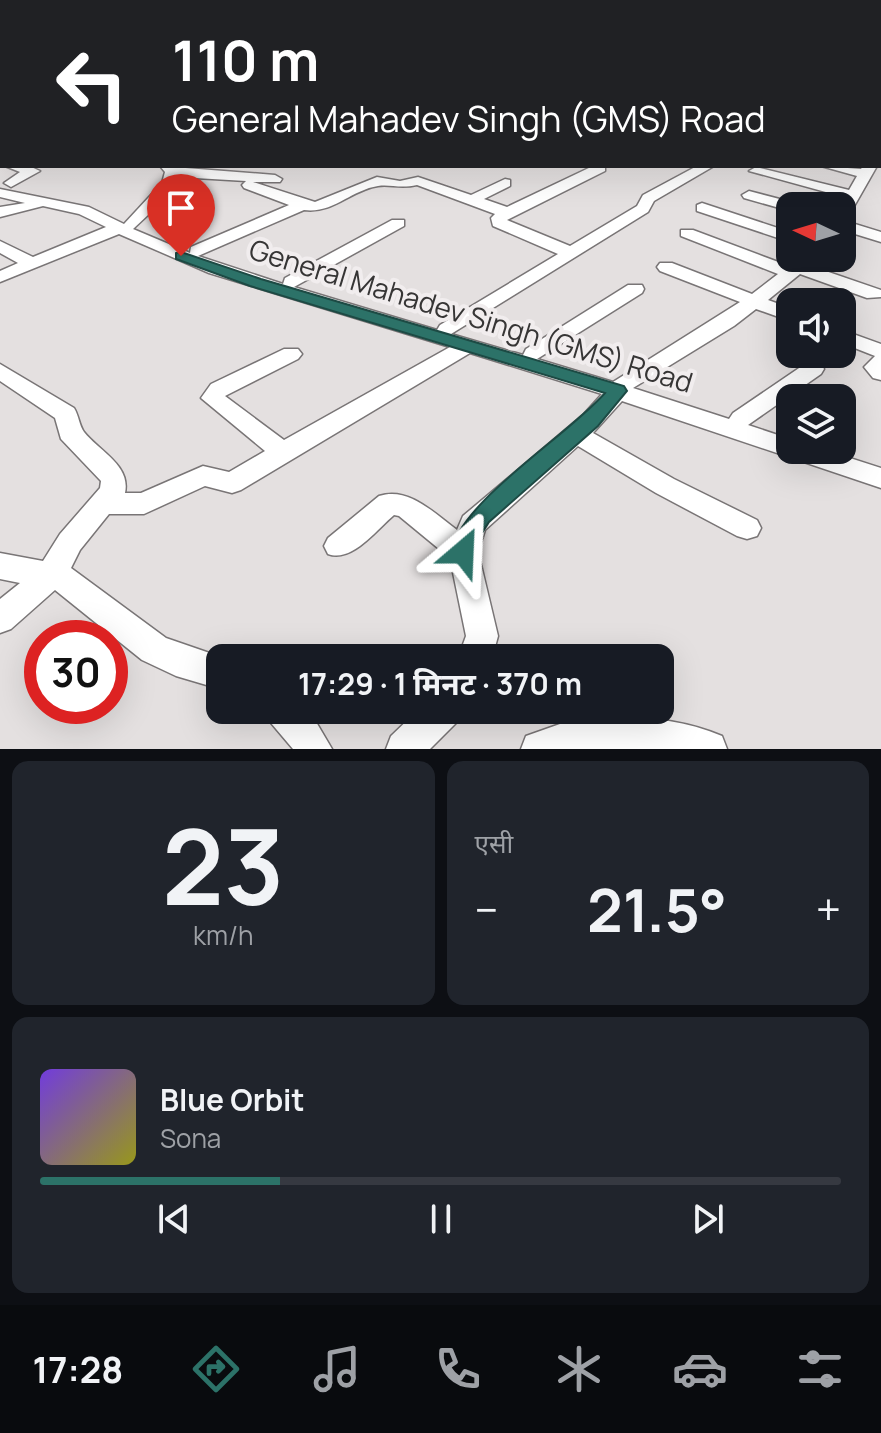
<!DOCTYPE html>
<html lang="hi">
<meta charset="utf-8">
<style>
body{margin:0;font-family:Manrope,"Noto Sans Devanagari",sans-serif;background:#20242c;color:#f1f3f6;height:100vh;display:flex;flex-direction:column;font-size:30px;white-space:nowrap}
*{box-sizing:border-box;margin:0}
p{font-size:26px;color:#9ea1a6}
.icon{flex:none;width:44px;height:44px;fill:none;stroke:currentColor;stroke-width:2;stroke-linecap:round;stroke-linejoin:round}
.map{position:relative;height:749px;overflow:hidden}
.drawer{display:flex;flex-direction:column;gap:12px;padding:12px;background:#0d0f14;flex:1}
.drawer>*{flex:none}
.banner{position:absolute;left:0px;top:0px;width:882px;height:168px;box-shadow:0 8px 32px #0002;background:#202124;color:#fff;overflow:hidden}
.needle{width:52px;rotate:274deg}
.buttons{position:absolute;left:776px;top:192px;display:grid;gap:16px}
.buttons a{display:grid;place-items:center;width:80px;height:80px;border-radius:16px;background:#171b24;box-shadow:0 8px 32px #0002;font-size:40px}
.speed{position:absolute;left:24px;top:620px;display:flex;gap:16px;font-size:40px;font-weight:700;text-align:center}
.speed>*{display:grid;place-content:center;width:104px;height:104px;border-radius:50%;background:#171b24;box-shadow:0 8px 32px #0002;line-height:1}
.speed .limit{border:12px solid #d22;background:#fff;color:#111}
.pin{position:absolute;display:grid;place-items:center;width:68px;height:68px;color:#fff;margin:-82px -34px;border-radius:50% 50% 50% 0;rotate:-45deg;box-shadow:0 0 8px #0007}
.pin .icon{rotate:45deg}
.me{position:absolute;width:88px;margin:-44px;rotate:26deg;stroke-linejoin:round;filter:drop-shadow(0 0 6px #0008)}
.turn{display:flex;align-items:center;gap:28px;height:168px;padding:0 40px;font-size:36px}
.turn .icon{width:104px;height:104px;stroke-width:2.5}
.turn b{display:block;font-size:56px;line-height:68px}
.big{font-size:60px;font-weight:700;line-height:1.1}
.drawer .card{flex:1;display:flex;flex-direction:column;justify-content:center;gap:12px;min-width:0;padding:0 28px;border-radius:16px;background:#20242c}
.drawer .dial{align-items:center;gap:0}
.dial b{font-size:104px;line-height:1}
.song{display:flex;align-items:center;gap:24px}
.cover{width:96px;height:96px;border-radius:12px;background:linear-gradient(135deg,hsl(260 70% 55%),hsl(60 70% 35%))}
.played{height:8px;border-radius:4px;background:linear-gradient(90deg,#2c7268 30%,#363941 30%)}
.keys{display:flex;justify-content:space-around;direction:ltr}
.heat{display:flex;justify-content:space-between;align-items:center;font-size:44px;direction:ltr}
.drawer .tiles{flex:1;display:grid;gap:12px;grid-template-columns:1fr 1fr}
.card:last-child{grid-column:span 2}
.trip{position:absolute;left:206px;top:644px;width:468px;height:80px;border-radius:16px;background:#171b24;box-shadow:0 8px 32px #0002;font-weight:700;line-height:80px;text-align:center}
.tabs{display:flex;height:128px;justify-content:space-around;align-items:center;background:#090b0e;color:#9ea1a6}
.tabs .icon{width:56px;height:56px}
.tabs .current{color:#2c7268}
.tabs b{font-size:36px;color:#f1f3f6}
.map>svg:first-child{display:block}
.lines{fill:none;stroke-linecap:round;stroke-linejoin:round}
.minor-casing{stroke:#797576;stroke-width:3}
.minor{fill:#fff;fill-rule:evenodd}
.route{fill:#2c7268;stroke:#1d4a44;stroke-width:2}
.labels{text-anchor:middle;stroke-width:8;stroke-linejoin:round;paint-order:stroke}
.street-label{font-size:28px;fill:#363535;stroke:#f1edee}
</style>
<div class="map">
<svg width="881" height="749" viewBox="0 0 881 749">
<rect width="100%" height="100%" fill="#e4e0e0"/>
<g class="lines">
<defs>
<path id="minor" d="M0 81H2V87H0Z
M880 88H881V94H880Z
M880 106H881V112H880Z
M2 120V128L0 129V121Z
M880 138H881L880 151Z
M5 166H29L40 171 11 187 4 183 20 172Z
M160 166 275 175 282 179 280 182H253L315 202 377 177 400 181 418 177 471 195 505 179 510 180V186L484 199 507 207 593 166H605V171L507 220 570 246 637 206 643 195 697 166H714L654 201 648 212 451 334 523 355 526 349 628 285H642L644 289 642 293 537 359 613 382 740 302 660 271 657 267 660 263H672L752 294 778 274 681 236V230H693L789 266 799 258H819L811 266 881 290V297L867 298 800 274 768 300 790 308V321L756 309 734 326 633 388 729 419 733 413 805 364H821L824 369 821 374 748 425 790 439V450H825L881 468V488L622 401 593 433 674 479 757 520 761 528 757 536 747 539 737 536 656 493 578 446 485 530 478 552 498 636 492 658H458L466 636 450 558 399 516 394 515C376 530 352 563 328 554L324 546 328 538 379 496C409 486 435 514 457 530L463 516 583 415 602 394 470 353 241 490 232 493 205 486 144 514H109L80 550 71 568 166 638 224 658H220V689L176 676 142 660 55 590 11 629 0 633V599L20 583 0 579V553L43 561 60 534 100 488 101 481 61 439 55 418 0 381V364L74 408C79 416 79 425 84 432 99 451 131 465 125 493H141L203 466 229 472 265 451 201 398 211 384 284 349H298L302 354 298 359 225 396 284 440 450 347 209 273 119 234 0 282V271L18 263 0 253V241L33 257 106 227 79 214 43 206 0 217V207L25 203 0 197V189L89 207 124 224 162 183 165 172ZM178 177 246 181 242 185 244 188 289 205 191 247 190 253 133 229 164 200 201 212 206 210V204L170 192ZM417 185 495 214 491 218 493 226 558 254 440 325 437 330 294 287 404 226V220H392L285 278 283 284 198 256 304 210C333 214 351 190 378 186 390 184 400 189 417 185Z
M821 166 861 169 863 166H877L848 217 842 219V206H839L844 197 749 171 756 167 849 190 857 176Z
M749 191 795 203 798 206H790V211L744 198 742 195Z
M702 203 790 232V242L697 211V205Z
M842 220 881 232V242L842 230Z
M842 330 881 344V380L873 378 864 367 875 356 842 343Z
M266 710H309L332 749H293L271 723Z
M418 710H461L456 723 430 749H386L391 736Z
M603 717C643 716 684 720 722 736L727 749H521L526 736 560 724Z"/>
</defs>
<!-- minor casing -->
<use href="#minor" class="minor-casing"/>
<!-- minor -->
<use href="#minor" class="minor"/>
</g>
<!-- sky -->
<linearGradient id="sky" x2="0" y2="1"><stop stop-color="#909cc0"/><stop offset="0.42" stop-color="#f3f1f1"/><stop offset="1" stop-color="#f3f1f1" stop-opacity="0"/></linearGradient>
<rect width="881" height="181" fill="url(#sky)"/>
<!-- route -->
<path class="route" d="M181 252 261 279 624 386 627 391 598 426 489 522 477 541 471 559 463 562 454 559 451 552C461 501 566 437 605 393L250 286 176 259V253Z"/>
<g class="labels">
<!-- street labels -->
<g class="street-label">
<text transform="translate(471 316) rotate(17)" y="10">General Mahadev Singh (GMS) Road</text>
</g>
</g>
</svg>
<div class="buttons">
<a><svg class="needle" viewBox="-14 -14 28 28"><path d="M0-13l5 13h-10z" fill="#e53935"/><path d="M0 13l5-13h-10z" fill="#9ea1a6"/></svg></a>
<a><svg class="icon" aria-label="sound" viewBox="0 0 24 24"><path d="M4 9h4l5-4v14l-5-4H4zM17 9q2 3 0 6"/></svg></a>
<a><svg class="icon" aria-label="layers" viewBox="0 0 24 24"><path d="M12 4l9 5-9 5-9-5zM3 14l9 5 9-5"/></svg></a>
</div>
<div class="speed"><div class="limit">30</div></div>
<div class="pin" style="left:181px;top:256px;background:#d93025"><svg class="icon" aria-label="arrive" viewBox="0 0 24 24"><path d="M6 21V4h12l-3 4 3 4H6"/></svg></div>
<svg class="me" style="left:463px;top:552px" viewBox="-20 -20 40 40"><path d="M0-17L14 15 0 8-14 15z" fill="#2c7268" stroke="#fff" stroke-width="4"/></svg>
<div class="trip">17:29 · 1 मिनट · 370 m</div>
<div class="banner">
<div class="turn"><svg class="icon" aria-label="left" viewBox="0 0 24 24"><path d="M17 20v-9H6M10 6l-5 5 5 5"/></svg><div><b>110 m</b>General Mahadev Singh (GMS) Road</div></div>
</div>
</div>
<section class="drawer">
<div class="tiles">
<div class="card dial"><b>23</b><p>km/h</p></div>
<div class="card"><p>एसी</p>
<div class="heat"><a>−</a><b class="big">21.5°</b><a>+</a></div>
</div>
<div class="card">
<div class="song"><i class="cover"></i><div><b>Blue Orbit</b><p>Sona</p></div></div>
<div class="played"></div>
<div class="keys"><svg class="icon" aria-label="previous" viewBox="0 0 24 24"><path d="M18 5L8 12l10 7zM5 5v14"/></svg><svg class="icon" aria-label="pause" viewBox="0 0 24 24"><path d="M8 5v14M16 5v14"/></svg><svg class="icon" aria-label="next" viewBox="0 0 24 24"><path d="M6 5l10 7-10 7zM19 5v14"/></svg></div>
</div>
</div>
</section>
<nav class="tabs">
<b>17:28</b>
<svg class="icon current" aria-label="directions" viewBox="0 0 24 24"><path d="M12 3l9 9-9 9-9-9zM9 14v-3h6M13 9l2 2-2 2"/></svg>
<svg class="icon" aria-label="music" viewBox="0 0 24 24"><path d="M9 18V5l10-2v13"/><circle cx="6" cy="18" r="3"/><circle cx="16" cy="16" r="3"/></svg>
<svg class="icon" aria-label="phone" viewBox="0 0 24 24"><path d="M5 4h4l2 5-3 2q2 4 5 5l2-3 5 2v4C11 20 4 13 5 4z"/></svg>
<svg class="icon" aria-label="climate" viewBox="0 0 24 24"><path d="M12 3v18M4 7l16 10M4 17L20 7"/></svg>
<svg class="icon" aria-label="car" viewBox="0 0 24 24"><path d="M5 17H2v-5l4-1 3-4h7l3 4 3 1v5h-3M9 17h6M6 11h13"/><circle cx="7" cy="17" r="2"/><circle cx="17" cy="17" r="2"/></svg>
<svg class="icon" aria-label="filters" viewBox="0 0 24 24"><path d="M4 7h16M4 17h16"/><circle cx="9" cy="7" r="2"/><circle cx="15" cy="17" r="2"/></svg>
</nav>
